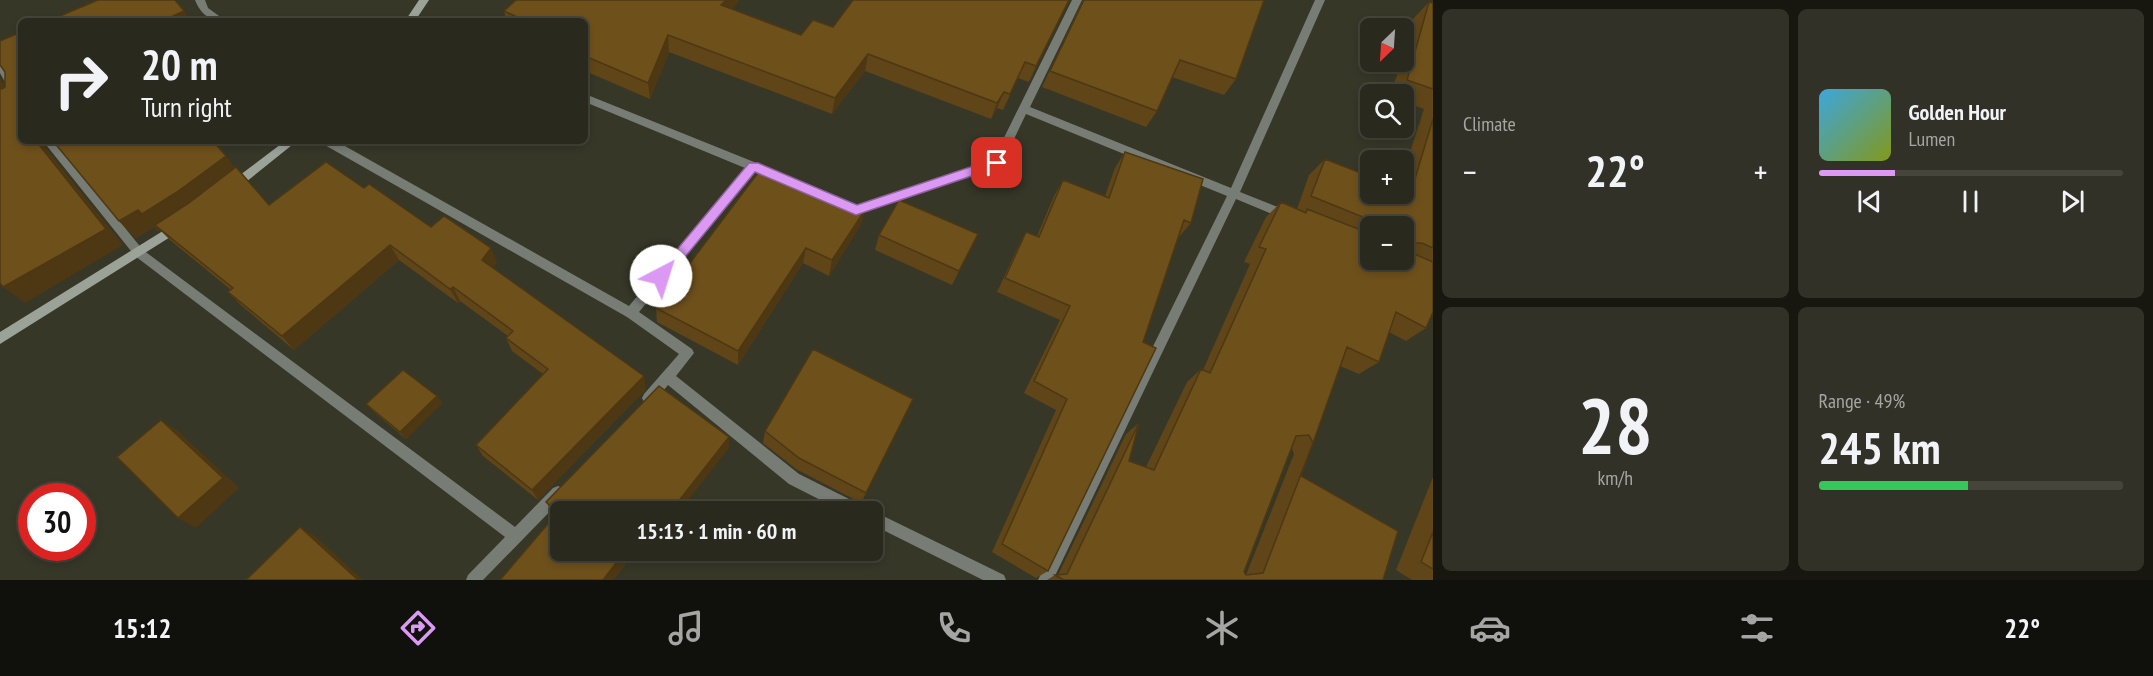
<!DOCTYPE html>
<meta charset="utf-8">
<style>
body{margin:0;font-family:"PT Sans Narrow",sans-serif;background:#313127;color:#f1f3f6;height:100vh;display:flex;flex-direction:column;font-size:22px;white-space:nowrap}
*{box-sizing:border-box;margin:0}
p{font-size:20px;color:#a5a6a4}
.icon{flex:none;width:33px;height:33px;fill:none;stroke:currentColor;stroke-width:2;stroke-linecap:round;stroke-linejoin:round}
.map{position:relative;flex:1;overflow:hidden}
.details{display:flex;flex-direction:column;gap:9px;padding:9px;background:#171710;width:720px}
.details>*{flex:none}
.hud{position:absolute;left:18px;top:18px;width:570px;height:126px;border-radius:9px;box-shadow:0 3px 9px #0003,0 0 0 2px #45453c;background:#29291e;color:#f1f3f6;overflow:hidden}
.needle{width:39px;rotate:205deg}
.tools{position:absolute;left:1360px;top:18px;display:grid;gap:12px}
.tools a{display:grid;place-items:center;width:54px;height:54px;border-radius:9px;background:#29291e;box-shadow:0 3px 9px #0003,0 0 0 2px #45453c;font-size:30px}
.speed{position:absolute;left:18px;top:483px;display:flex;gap:12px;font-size:30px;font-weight:700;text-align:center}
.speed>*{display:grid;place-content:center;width:78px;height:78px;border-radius:50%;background:#29291e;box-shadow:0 3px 9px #0003,0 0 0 2px #45453c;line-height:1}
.speed .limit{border:9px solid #d22;background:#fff;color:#111}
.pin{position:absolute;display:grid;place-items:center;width:51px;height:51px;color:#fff;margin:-26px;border-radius:12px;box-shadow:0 3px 9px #0006}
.me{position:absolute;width:66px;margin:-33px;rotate:40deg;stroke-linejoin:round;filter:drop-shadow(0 0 4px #0008)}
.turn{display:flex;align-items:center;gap:21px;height:126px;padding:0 24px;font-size:27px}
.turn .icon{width:78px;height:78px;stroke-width:2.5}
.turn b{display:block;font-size:42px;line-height:51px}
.big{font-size:45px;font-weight:600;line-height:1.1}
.details .tile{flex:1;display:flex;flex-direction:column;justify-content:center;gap:9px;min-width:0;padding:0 21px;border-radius:9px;background:#313127}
.details .dial{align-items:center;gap:0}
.dial b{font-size:78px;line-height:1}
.song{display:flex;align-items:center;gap:18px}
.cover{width:72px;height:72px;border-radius:9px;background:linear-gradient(135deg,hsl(200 70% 55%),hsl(70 70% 35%))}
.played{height:6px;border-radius:3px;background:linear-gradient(90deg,#dc99f4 25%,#45453c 25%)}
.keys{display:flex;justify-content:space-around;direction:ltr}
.heat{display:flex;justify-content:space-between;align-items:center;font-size:33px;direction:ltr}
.charge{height:9px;border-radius:4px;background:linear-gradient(90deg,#34c759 49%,#45453c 0)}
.details .tiles{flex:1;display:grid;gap:9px;grid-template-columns:repeat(2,1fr)}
.trip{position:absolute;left:550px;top:501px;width:333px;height:60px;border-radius:9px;background:#29291e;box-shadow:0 3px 9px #0003,0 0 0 2px #45453c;font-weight:600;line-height:60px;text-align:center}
.menu{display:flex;height:96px;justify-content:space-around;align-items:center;background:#10100c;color:#a5a6a4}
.menu .icon{width:42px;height:42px}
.menu .selected{color:#dc99f4}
.menu b{font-size:27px;color:#f1f3f6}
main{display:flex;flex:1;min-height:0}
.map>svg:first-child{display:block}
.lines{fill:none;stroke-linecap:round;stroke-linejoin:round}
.minor{fill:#777c75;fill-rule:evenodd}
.secondary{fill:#9ba399;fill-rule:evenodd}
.wall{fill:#5f4517;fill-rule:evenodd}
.shaded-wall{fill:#4d3813}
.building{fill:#6e501b;stroke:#4d3813;stroke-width:1.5}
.route{fill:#dc99f4;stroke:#8f639f;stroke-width:1.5}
</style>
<main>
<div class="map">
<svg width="1433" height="580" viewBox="0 0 1433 580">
<rect width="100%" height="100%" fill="#373728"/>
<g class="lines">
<!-- minor -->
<path class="minor" d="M195 0H205L208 8 226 21C210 21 201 15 195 0Z
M1072 0H1082L1030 107 1231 188 1315 0H1325L1240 192 1293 213 1295 216 1289 221 1236 199 1053 580H1038L1227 196 1026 114 1001 166 856 214 842 209 840 206 846 202 856 205 993 160Z
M0 61 3 62 21 92V105L17 104 0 73Z
M585 94 779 172 780 175 775 179 755 171 639 312 692 349 694 353 676 376 799 474 865 507 867 512H844L789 484 668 385 654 402 649 404 644 402 642 398 644 394 679 354 627 317 323 144 322 141H336L629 306 745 168 585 102Z
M43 141H54L143 250 515 527 553 488 558 486 563 488 565 493 563 498 483 580H466L468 575 505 537 135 256Z
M873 511 1004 575 1006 580H983L873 525Z"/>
<!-- secondary -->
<path class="secondary" d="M419 0H429L415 21H405Z
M285 141H297L236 190H228L226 187 228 184Z
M179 221 185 226 183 229 0 344V332Z"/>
</g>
<!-- wall -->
<path class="wall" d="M1069 0 1029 82 1018 78 1003 110 997 108 991 119 865 71 832 114 669 52 650 99 585 71V21H506L504 11 732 9 801 35 833 27Z
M1083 0H1264L1236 79 1224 95 1172 77 1157 111 1146 127 1042 87Z
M1429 2 1433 3V312L1426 328 1406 341 1389 332 1379 362 1359 374 1340 366 1313 443 1294 454 1292 448 1244 572 1246 575 1294 454 1313 443 1301 476 1383 580H1047L1055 575H1058L1126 434 1139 423 1129 461 1146 467 1187 382 1201 369 1203 370 1250 264 1244 262 1266 217 1281 202 1297 209 1309 175 1325 159 1404 194V171L1424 109 1404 102V94H1391L1401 62H1404V50L1413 19ZM1371 226H1404V260H1371Z
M1125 152 1191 223 1178 238 1048 571 1036 578 992 552 1056 410 1024 393 1060 320 997 292 1018 247 1026 232 1037 236 1054 196 1063 180 1105 196 1115 168Z
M235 168 269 205 364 188 431 227 497 262 493 268 646 389 538 500 483 456 476 445 543 374 512 351 506 338 508 336 460 301 458 303 399 260 294 350 242 306 228 292 231 290 170 240 160 230 158 231 154 227 136 238 119 221Z
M865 210 860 226 829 276 803 263 738 365 657 322 656 308Z
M978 234 952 285 875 250 879 235Z
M437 396 442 403 406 439 373 411 366 404Z
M913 399 861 503 796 469 763 443 765 431Z
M729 448 561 512 636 550 613 580H500L556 515 552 512 546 502Z
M1433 477V580H1412L1396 570Z"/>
<!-- shaded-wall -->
<path class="shaded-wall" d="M726 0H740L721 22V5Z
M1069 0 1029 82 1036 66Z
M184 11 191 21H162Z
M668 35 669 52 650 99 648 83Z
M868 54 865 71 832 114 835 98Z
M0 78 15 105 0 90Z
M1004 92 997 108 991 119 997 103Z
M36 141H41V142L123 245 25 303 3 287Z
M226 156 239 173 155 225 160 230 158 231 142 214Z
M138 210 154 227 136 238 119 221Z
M865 210 860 226 829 276 832 260Z
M390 245 399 260 294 350 282 336Z
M491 248 497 262 489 275 482 260Z
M806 248 803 263 738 365V351Z
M453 287 460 301 458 303 450 289Z
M644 376 646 389 538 500 532 490Z
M437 396 442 403 406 439 400 432Z
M161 420 179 432 239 488 196 528 178 518Z
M729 437V448L679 512H670Z
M300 527 315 536 363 580H358Z
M626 550H636L613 580H603Z"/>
<!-- building -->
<path class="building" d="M98 0H175L184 11 162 21H48Z
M516 0H726L721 5 801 35 813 20 833 27 853 0H1069L1036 66 1025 62 1010 94 1004 92 997 103 868 54 835 98 668 35 648 83 585 56V21H526L504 11Z
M1084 0H1264L1236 79 1180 60 1157 111 1050 71Z
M1429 2 1433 3V89L1407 80Z
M21 32V141H36L106 229 3 287 0 283V88L2 89 5 87V72L0 65V41Z
M1433 119V248L1422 243H1404V226H1385L1311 196 1325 159 1371 177V194H1404V190L1411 192Z
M53 141H213L226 156 177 192 142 214 138 210 119 221Z
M1125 152 1203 179 1191 223 1184 220 1143 342 1156 348 1048 571 1002 544 1067 399 1034 381 1070 306 1005 278 1026 232 1039 237 1063 180 1109 198Z
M326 162 364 188 369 184 431 227 444 216 491 248 482 260 644 376 532 490 476 445 548 369 506 338 513 331 453 287 450 289 390 245 282 336 228 292 233 288 155 225 189 203 236 167 269 205Z
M764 165 865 210 832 260 806 248 738 351 656 308Z
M899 200 978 234 959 271 879 235Z
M1281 202 1306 213 1307 209 1371 234V260H1404V248L1405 250 1433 262V312L1426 328 1396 312 1379 362 1347 347 1313 443 1309 435 1296 436 1244 572 1246 575 1263 573 1313 443 1301 476 1398 531 1383 580H1064L1055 575 1067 574 1139 423 1129 461 1154 470 1201 369 1210 373 1266 249 1259 247Z
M813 349 913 399 866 493 799 458 765 431Z
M403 370 437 396 400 432 366 404Z
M659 386 729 437 670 512H561V550H626L603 580H500L558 512 546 502Z
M161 420 223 478 178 518 117 457Z
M300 527 358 580H246Z
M1433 532V569L1421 562Z"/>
<!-- route -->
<path class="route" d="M997 158 1003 163 1001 166 856 215 755 172 666 280 661 282 655 276 749 163H758L857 205Z"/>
</svg>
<div class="tools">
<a><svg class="needle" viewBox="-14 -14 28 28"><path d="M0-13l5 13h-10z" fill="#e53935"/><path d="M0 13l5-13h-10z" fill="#a5a6a4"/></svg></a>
<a><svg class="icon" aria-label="search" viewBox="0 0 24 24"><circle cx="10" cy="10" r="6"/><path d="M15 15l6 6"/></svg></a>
<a>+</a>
<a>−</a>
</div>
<div class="speed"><div class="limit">30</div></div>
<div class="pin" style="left:997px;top:163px;background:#d93025"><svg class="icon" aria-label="arrive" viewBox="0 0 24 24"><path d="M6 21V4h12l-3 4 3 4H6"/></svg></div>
<svg class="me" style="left:661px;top:276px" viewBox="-20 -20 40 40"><circle r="19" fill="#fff"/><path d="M0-13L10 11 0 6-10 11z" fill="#dc99f4"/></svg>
<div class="trip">15:13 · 1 min · 60 m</div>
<div class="hud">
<div class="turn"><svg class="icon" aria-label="right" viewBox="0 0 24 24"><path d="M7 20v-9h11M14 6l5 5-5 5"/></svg><div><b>20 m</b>Turn right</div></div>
</div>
</div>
<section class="details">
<div class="tiles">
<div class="tile"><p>Climate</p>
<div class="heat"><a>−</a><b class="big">22°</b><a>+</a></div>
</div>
<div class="tile">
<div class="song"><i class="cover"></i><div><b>Golden Hour</b><p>Lumen</p></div></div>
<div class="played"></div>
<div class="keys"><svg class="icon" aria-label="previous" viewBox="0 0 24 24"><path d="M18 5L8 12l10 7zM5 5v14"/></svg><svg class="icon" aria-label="pause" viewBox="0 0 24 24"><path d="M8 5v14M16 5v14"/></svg><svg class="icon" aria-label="next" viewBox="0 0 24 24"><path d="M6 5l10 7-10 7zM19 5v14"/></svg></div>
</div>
<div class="tile dial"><b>28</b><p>km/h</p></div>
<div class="tile"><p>Range · 49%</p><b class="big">245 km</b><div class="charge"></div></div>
</div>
</section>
</main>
<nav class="menu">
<b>15:12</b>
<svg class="icon selected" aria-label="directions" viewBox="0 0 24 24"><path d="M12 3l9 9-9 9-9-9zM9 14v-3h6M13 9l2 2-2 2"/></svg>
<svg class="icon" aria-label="music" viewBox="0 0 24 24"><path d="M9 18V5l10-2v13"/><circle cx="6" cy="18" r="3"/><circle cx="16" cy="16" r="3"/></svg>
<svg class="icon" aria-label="phone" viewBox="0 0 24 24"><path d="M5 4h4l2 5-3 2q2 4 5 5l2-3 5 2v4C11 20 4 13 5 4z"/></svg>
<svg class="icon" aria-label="climate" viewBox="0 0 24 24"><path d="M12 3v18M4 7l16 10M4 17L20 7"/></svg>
<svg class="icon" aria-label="car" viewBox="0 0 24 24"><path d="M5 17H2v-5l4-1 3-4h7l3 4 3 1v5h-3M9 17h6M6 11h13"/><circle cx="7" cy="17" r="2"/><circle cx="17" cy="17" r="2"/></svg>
<svg class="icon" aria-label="filters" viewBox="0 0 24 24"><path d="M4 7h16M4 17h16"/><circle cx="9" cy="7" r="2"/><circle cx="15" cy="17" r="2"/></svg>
<b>22°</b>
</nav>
